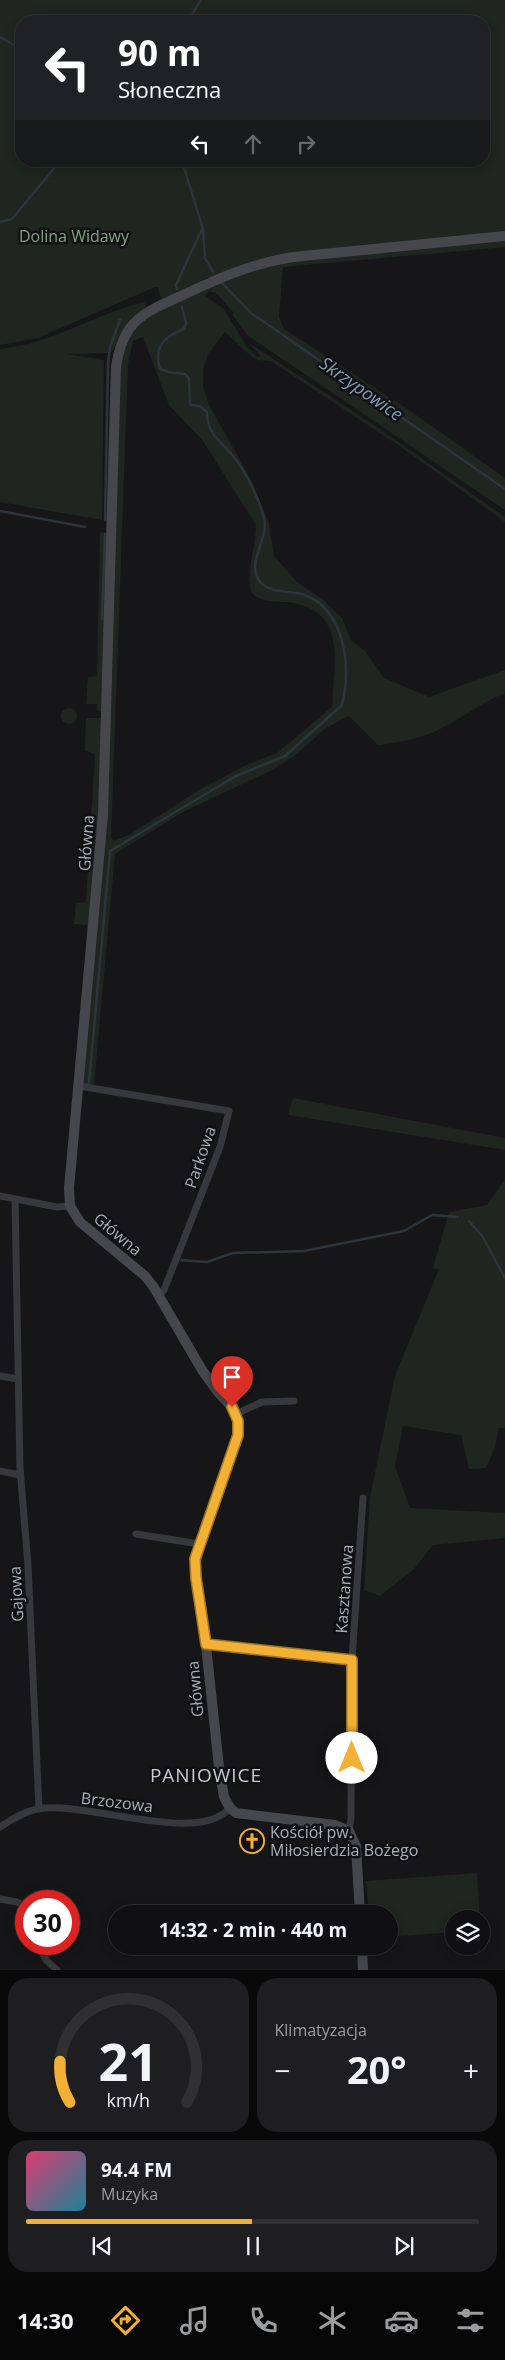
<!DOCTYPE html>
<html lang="pl">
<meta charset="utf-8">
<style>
body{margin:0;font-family:"Open Sans",sans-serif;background:#1e1e20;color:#f1f3f6;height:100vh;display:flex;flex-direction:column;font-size:19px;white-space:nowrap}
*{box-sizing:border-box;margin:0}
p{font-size:16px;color:#9c9d9f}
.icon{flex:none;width:28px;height:28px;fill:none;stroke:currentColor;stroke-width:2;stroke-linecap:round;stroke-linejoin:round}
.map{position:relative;height:1970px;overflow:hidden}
.details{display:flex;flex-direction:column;gap:8px;padding:8px;background:#09090a;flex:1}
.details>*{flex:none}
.hud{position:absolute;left:15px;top:15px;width:475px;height:152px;border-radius:20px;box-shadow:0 2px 12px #0003,0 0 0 1px #303032;background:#202124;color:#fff;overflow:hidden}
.fabs{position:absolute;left:445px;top:1910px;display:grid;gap:10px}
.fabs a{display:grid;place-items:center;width:45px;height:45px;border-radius:50%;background:#101012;box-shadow:0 2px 12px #0003,0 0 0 1px #303032;font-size:25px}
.speed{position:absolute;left:15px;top:1890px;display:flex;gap:10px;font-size:25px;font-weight:700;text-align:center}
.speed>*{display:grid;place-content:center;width:65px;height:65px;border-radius:50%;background:#101012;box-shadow:0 2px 12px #0003,0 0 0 1px #303032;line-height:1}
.speed .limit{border:8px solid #d22;background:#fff;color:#111}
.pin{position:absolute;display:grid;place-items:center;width:42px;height:42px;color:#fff;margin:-51px -21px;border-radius:50% 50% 50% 0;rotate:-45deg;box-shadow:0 0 5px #0007}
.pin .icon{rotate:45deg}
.me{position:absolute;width:55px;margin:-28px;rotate:0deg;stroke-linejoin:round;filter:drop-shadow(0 0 4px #0008)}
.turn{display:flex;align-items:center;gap:18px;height:105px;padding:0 20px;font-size:22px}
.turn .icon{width:65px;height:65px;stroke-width:2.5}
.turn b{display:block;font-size:35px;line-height:42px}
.lanes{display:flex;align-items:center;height:48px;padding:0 20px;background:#0003;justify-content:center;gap:25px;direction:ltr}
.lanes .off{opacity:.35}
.big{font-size:38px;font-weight:700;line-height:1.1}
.details .tile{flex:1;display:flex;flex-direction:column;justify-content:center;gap:8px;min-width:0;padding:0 18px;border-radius:20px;background:#1e1e20}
.details .dial{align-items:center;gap:0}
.dial svg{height:130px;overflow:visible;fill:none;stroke:#303032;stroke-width:7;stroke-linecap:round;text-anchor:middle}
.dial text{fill:#f1f3f6;stroke:none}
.song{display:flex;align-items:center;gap:15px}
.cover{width:60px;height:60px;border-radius:8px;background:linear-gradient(135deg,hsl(340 70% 55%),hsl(190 70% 35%))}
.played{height:5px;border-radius:2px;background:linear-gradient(90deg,#f2b134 50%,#303032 50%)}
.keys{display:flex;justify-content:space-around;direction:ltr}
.heat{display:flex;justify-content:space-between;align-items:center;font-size:28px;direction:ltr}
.details .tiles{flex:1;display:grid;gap:8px;grid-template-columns:1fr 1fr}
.tile:last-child{grid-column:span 2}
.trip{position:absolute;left:108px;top:1905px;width:290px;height:50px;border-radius:25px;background:#101012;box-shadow:0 2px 12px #0003,0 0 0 1px #303032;font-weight:700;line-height:50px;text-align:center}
.dock{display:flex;height:80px;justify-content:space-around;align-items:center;background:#060607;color:#9c9d9f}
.dock .icon{width:35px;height:35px}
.dock .selected{color:#f2b134}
.dock b{font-size:22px;color:#f1f3f6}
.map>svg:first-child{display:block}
.green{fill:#1e261f;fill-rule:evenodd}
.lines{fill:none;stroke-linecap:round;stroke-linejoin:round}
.stream{stroke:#2c353c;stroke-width:2.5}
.street{stroke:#37383d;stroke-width:7}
.secondary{stroke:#45474d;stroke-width:10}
.route-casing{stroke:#9d7322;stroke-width:12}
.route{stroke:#f2b134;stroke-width:9}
.labels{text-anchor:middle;stroke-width:5;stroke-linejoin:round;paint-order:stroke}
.park-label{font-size:16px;fill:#7fa381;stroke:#111113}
.street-label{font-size:16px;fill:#a8adb8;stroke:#111113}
.poi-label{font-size:16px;fill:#a8adb8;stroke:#111113;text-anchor:start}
.water-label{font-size:18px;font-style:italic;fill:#7f9bb3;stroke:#111113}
.quarter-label{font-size:19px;letter-spacing:1px;fill:#c9ccd4;stroke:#111113}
</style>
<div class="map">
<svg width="505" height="1970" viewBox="0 0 505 1970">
<rect width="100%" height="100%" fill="#161618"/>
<!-- green -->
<path class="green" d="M0 0H505V247L283 267 279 317 284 329 412 412 505 478V510L247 335 232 314 234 313 217 294 209 291 206 296 224 309 247 347 257 357 260 355 249 343 377 427 505 517V522L401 447 271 361 258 360 251 356 225 332 208 354 203 369V386L209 405 250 478 269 524 274 556 298 583 322 599 342 618 351 640 365 651 384 678 429 697 505 670V693C480 703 460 720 436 731 419 739 397 743 378 745L349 716 326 728 293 757 270 771 181 813 115 854 94 1085 84 1084 83 1080 102 875 118 368 125 343 142 321 213 282 208 277 164 300 160 296 158 287H155L38 338 0 345ZM21 21H484V161H21ZM143 337 169 405 203 441 256 525C256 548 246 570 251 592 261 603 273 601 287 602 348 609 334 662 332 707L277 753 244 766 199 790 129 835 113 841 111 837 128 364 133 341Z
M144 302 147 307C137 315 128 322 121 333 117 339 117 348 110 353L67 354 104 360 102 520 0 502V349C13 347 26 345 38 341 74 330 107 311 144 302Z
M100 532 108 533 104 708 100 712 97 711V704H86L88 677 97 676Z
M61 716a8 8 0 1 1 16 0a8 8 0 1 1-16 0Z
M86 718H102L101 815 89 925 74 924 76 903 86 902 95 754 85 751Z
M293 1098 505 1138V1150L288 1115Z
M505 1180V1428H499L495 1447 486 1468 469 1469 461 1435 403 1426 395 1466 410 1508 505 1513V1538L433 1545 414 1569 380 1596 364 1590 370 1497 395 1376 439 1269 433 1268 449 1212 487 1205Z
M477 1873 480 1919H454V1932L389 1937V1914H369L366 1881Z"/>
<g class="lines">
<!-- stream -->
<path class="stream" d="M188 21 201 0
M0 37 21 49
M182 161 203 229 205 258 213 272
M0 222 12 219 60 161
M222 283 251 313 505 489
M177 289 176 285 202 229
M0 511 85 527
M105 520 108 364 110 347 120 320
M102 619 105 534
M89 1083 110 851 236 776 285 756 342 705C351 668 346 611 305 595 291 590 265 595 257 577 249 559 269 537 264 518 259 498 246 472 233 456 221 441 207 435 207 412L200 406 190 405 189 379 185 374 168 372 160 369C153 347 165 336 184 329L186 323 182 307
M469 1221 483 1237 505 1278
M181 1260 207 1262 233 1253 304 1251 404 1231 432 1215 458 1217"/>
<!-- street -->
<path class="street" d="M79 1086 229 1111 220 1147 164 1290 159 1295
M0 1196 57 1207 70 1206
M15 1199 20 1468 28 1565 39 1809
M0 1376 18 1379
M236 1414 262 1402 294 1401
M0 1471 20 1475
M136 1534 199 1544
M206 1644 352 1660
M0 1827C11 1820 25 1811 38 1809 86 1800 197 1846 230 1808
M349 1831 351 1818 352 1660 363 1498
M0 1899 17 1902 26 1907
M38 1944 46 1960 57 1970"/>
<!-- secondary -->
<path class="secondary" d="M360 1914 356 1846 349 1831 335 1825 236 1813 230 1808 224 1797 219 1767 204 1627 195 1568 199 1544 218 1495 238 1435V1421L232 1407 218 1392 202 1370 153 1286 145 1276 80 1222 70 1206 69 1188 103 814 116 367C118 353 121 340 130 328 143 311 166 303 185 294 221 277 254 263 293 257L505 236
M362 1946 363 1970"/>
</g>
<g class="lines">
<defs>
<path id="route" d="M232 1407 238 1421V1435L195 1559 196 1578 206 1644 352 1660V1758"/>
</defs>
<!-- route casing -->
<use href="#route" class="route-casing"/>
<!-- route -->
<use href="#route" class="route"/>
</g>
<!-- icons -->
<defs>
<symbol id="church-ring" viewBox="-11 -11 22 22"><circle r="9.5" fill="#111113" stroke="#f2b134" stroke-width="1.5"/><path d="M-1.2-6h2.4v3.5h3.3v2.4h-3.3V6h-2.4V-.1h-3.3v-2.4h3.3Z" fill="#f2b134"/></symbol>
</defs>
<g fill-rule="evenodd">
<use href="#church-ring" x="238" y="1827" width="28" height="28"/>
</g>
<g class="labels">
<!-- park labels -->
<g class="park-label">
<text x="74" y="242">Dolina Widawy</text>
</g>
<!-- street labels -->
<g class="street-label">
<text transform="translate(86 843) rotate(-86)" y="6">Główna</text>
<text transform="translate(200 1157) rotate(-71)" y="6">Parkowa</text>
<text transform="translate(118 1234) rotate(40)" y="6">Główna</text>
<text transform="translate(344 1589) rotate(-86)" y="6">Kasztanowa</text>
<text transform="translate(16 1594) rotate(-93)" y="6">Gajowa</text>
<text transform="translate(195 1689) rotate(-95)" y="6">Główna</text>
<text transform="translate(117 1802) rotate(7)" y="6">Brzozowa</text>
</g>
<!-- poi labels -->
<g class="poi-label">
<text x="270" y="1838">Kościół pw.<tspan x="270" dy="18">Miłosierdzia Bożego</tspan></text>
</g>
<!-- water labels -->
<g class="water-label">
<text transform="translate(361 389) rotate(35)" y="6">Skrzypowice</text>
</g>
<!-- quarter labels -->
<g class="quarter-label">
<text x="206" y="1782">PANIOWICE</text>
</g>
</g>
</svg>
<div class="fabs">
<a><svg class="icon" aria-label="layers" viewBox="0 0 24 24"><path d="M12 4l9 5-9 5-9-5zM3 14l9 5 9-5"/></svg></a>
</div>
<div class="speed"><div class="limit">30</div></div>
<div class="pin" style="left:232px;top:1407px;background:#d93025"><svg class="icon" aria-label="arrive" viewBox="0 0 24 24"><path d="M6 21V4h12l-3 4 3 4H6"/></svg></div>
<svg class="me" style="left:352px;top:1758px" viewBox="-20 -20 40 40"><circle r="19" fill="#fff"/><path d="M0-13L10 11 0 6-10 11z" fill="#f2b134"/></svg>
<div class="trip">14:32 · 2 min · 440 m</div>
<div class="hud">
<div class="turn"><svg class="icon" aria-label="left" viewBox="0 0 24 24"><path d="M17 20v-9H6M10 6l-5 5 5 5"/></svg><div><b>90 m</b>Słoneczna</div></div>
<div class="lanes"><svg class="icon" aria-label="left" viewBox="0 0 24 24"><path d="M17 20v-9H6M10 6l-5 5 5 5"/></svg><svg class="icon off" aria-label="ahead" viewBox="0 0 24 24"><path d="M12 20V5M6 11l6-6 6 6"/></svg><svg class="icon off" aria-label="right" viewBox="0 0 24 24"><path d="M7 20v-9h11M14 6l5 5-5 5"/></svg></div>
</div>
</div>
<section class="details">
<div class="tiles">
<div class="tile dial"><svg viewBox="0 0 100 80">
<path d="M14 69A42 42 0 1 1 86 69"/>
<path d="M14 69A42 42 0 0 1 8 44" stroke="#f2b134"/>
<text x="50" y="56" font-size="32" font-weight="700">21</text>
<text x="50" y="72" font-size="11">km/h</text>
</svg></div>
<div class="tile"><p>Klimatyzacja</p>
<div class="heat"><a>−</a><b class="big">20°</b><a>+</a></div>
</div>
<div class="tile">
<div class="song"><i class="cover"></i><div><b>94.4 FM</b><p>Muzyka</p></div></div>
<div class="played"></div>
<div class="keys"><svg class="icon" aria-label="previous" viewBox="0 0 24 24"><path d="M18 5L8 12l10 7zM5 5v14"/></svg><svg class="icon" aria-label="pause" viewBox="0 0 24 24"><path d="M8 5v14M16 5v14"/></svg><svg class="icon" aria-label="next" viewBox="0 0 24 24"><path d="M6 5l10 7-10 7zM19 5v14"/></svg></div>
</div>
</div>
</section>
<nav class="dock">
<b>14:30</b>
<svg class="icon selected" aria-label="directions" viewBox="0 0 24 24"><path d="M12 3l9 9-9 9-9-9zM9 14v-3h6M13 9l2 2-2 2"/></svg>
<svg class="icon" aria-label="music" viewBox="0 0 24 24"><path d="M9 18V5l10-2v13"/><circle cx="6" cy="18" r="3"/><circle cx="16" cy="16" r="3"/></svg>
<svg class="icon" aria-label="phone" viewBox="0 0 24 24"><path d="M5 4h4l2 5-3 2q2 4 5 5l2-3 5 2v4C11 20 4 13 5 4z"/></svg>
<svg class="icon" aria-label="climate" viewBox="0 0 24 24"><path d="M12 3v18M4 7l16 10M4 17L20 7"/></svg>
<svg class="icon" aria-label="car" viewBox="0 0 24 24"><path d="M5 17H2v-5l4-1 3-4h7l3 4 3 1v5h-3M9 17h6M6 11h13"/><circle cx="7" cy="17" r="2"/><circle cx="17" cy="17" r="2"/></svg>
<svg class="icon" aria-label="filters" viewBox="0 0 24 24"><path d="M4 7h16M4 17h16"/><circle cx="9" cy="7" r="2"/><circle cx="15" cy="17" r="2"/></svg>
</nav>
